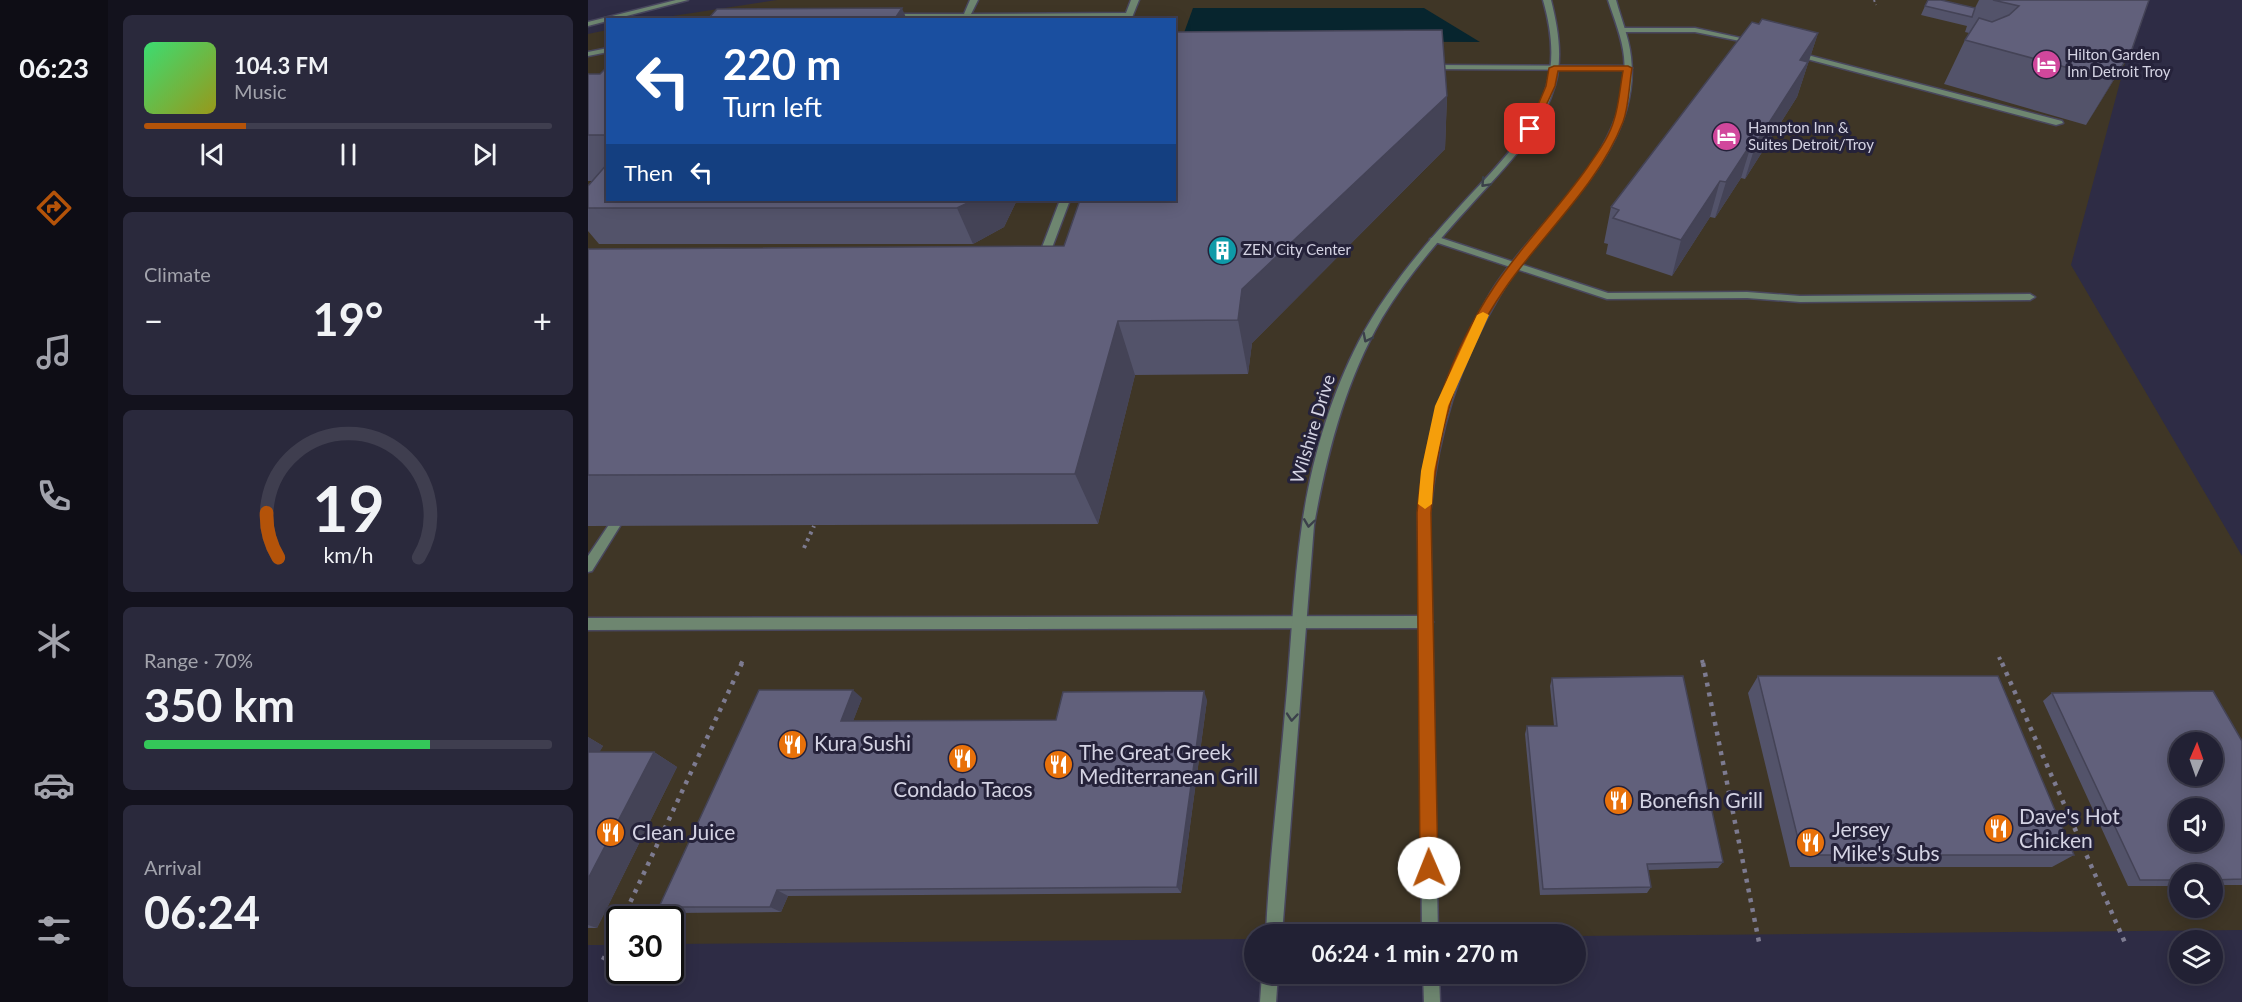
<!DOCTYPE html>
<meta charset="utf-8">
<style>
body{margin:0;font-family:Lato,sans-serif;background:#2a293c;color:#f1f3f6;height:100vh;display:flex;flex-direction:column;font-size:22px;white-space:nowrap}
*{box-sizing:border-box;margin:0}
p{font-size:20px;color:#a2a3ac}
.icon{flex:none;width:33px;height:33px;fill:none;stroke:currentColor;stroke-width:2;stroke-linecap:round;stroke-linejoin:round}
.map{position:relative;flex:1;overflow:hidden}
.panel{display:flex;flex-direction:column;gap:15px;padding:15px;background:#13121d;width:480px}
.panel>*{flex:none}
.hud{position:absolute;left:18px;top:18px;width:570px;height:183px;border-radius:0px;box-shadow:0 3px 15px #0003,0 0 0 2px #3f3e4f;background:#1a4fa0;color:#fff;overflow:hidden}
.needle{width:39px;rotate:2deg}
.tools{position:absolute;left:1581px;top:732px;display:grid;gap:12px}
.tools a{display:grid;place-items:center;width:54px;height:54px;border-radius:50%;background:#222134;box-shadow:0 3px 15px #0003,0 0 0 2px #3f3e4f;font-size:30px}
.speed{position:absolute;left:18px;top:906px;display:flex;gap:12px;font-size:30px;font-weight:700;text-align:center}
.speed>*{display:grid;place-content:center;width:78px;height:78px;border-radius:50%;background:#222134;box-shadow:0 3px 15px #0003,0 0 0 2px #3f3e4f;line-height:1}
.speed .limit{border:3px solid #111;border-radius:9px;background:#fff;color:#111}
.pin{position:absolute;display:grid;place-items:center;width:51px;height:51px;color:#fff;margin:-26px;border-radius:12px;box-shadow:0 3px 9px #0006}
.me{position:absolute;width:66px;margin:-33px;rotate:359deg;stroke-linejoin:round;filter:drop-shadow(0 0 4px #0008)}
.turn{display:flex;align-items:center;gap:21px;height:126px;padding:0 18px;font-size:27px}
.turn .icon{width:78px;height:78px;stroke-width:2.5}
.turn b{display:block;font-size:42px;line-height:51px}
.then{display:flex;align-items:center;height:57px;padding:0 18px;background:#0003;gap:12px;font-size:22px}
.big{font-size:45px;font-weight:700;line-height:1.1}
.panel .widget{flex:1;display:flex;flex-direction:column;justify-content:center;gap:9px;min-width:0;padding:0 21px;border-radius:9px;background:#2a293c}
.panel .dial{align-items:center;gap:0}
.dial svg{height:156px;overflow:visible;fill:none;stroke:#3f3e4f;stroke-width:7;stroke-linecap:round;text-anchor:middle}
.dial text{fill:#f1f3f6;stroke:none}
.song{display:flex;align-items:center;gap:18px}
.cover{width:72px;height:72px;border-radius:9px;background:linear-gradient(135deg,hsl(140 70% 55%),hsl(60 70% 35%))}
.played{height:6px;border-radius:3px;background:linear-gradient(90deg,#b45309 25%,#3f3e4f 25%)}
.keys{display:flex;justify-content:space-around;direction:ltr}
.heat{display:flex;justify-content:space-between;align-items:center;font-size:33px;direction:ltr}
.charge{height:9px;border-radius:4px;background:linear-gradient(90deg,#34c759 70%,#3f3e4f 0)}
.trip{position:absolute;left:656px;top:924px;width:342px;height:60px;border-radius:30px;background:#222134;box-shadow:0 3px 15px #0003,0 0 0 2px #3f3e4f;font-weight:700;line-height:60px;text-align:center}
main{display:flex;flex:1;min-height:0}
.dock{display:flex;flex-direction:column;width:108px;justify-content:space-around;align-items:center;background:#0e0d15;color:#a2a3ac}
.dock .icon{width:42px;height:42px}
.dock .current{color:#b45309}
.dock b{font-size:27px;color:#f1f3f6}
.map>svg:first-child{display:block}
.commercial{fill:#3f3626;fill-rule:evenodd}
.water{fill:#07252e}
.lines{fill:none;stroke-linecap:round;stroke-linejoin:round}
.lane-casing{stroke:#49475e;stroke-width:3}
.street-casing{stroke:#49475e;stroke-width:3}
.path-far2{stroke:#7d7b90;stroke-width:2;stroke-dasharray:2 3;stroke-linecap:butt}
.path-far1{stroke:#7d7b90;stroke-width:4;stroke-dasharray:3 4.5;stroke-linecap:butt}
.path{stroke:#7d7b90;stroke-width:4.5;stroke-dasharray:4 6;stroke-linecap:butt}
.lane{fill:#6e8670;fill-rule:evenodd}
.street{fill:#6e8670;fill-rule:evenodd}
.wall{fill:#53536a}
.shaded-wall{fill:#444356}
.building{fill:#61607b;stroke:#444356;stroke-width:1.5;fill-rule:evenodd}
.oneway{stroke:#3b404a}
.route{fill:#b45309;stroke:#753606;stroke-width:1.5}
.slow{fill:#f59e0b}
.labels{text-anchor:middle;stroke-width:6;stroke-linejoin:round;paint-order:stroke}
.far-poi-label{font-size:15px;fill:#d4d3e3;stroke:#25223a;text-anchor:start}
.street-label{font-size:18px;fill:#d4d3e3;stroke:#25223a}
.near-poi-label{font-size:21px;fill:#d4d3e3;stroke:#25223a;text-anchor:start}
</style>
<main>
<nav class="dock">
<b>06:23</b>
<svg class="icon current" aria-label="directions" viewBox="0 0 24 24"><path d="M12 3l9 9-9 9-9-9zM9 14v-3h6M13 9l2 2-2 2"/></svg>
<svg class="icon" aria-label="music" viewBox="0 0 24 24"><path d="M9 18V5l10-2v13"/><circle cx="6" cy="18" r="3"/><circle cx="16" cy="16" r="3"/></svg>
<svg class="icon" aria-label="phone" viewBox="0 0 24 24"><path d="M5 4h4l2 5-3 2q2 4 5 5l2-3 5 2v4C11 20 4 13 5 4z"/></svg>
<svg class="icon" aria-label="climate" viewBox="0 0 24 24"><path d="M12 3v18M4 7l16 10M4 17L20 7"/></svg>
<svg class="icon" aria-label="car" viewBox="0 0 24 24"><path d="M5 17H2v-5l4-1 3-4h7l3 4 3 1v5h-3M9 17h6M6 11h13"/><circle cx="7" cy="17" r="2"/><circle cx="17" cy="17" r="2"/></svg>
<svg class="icon" aria-label="filters" viewBox="0 0 24 24"><path d="M4 7h16M4 17h16"/><circle cx="9" cy="7" r="2"/><circle cx="15" cy="17" r="2"/></svg>
</nav>
<section class="panel">
<div class="widget">
<div class="song"><i class="cover"></i><div><b>104.3 FM</b><p>Music</p></div></div>
<div class="played"></div>
<div class="keys"><svg class="icon" aria-label="previous" viewBox="0 0 24 24"><path d="M18 5L8 12l10 7zM5 5v14"/></svg><svg class="icon" aria-label="pause" viewBox="0 0 24 24"><path d="M8 5v14M16 5v14"/></svg><svg class="icon" aria-label="next" viewBox="0 0 24 24"><path d="M6 5l10 7-10 7zM19 5v14"/></svg></div>
</div>
<div class="widget"><p>Climate</p>
<div class="heat"><a>−</a><b class="big">19°</b><a>+</a></div>
</div>
<div class="widget dial"><svg viewBox="0 0 100 80">
<path d="M14 69A42 42 0 1 1 86 69"/>
<path d="M14 69A42 42 0 0 1 8 46" stroke="#b45309"/>
<text x="50" y="56" font-size="32" font-weight="700">19</text>
<text x="50" y="72" font-size="11">km/h</text>
</svg></div>
<div class="widget"><p>Range · 70%</p><b class="big">350 km</b><div class="charge"></div></div>
<div class="widget"><p>Arrival</p><b class="big">06:24</b></div>
</section>
<div class="map">
<svg width="1654" height="1002" viewBox="0 0 1654 1002">
<rect width="100%" height="100%" fill="#2e2c45"/>
<!-- commercial -->
<path class="commercial" d="M189 0H1554L1483 265 1654 556V930L987 936 666 934V939L83 944 82 920H32L31 945H0V34L19 30 20 200H586V20L65 19ZM1592 742H1624V776H1592ZM1592 808H1624V842H1592ZM1592 874H1624V908H1592Z"/>
<!-- water -->
<path class="water" d="M605 8H836L892 42 593 41Z"/>
<g class="lines">
<defs>
<path id="lane" d="M382 0H390L383 14 538 13 543 0H551L543 20H536L537 17 381 18 373 20V18H303L299 16 303 14H376Z
M1032 28H1107L1171 42 1167 44 1107 32H1032Z
M20 48V52L0 56V52Z
M1204 51 1474 121 1475 123 1468 125 1204 55Z
M840 65 1040 66 1044 68 1040 70 843 69 839 67Z
M472 200H482L462 253 457 256 445 255V251L453 250Z
M847 236 1020 293 1159 292 1212 296 1442 294 1447 297 1442 300 1212 302 1159 298 1019 299 844 241 842 239Z
M26 521 30 523 32 526 4 571 0 572V556L22 523Z
M838 616 843 618 845 622 843 626 838 628 0 630V618Z"/>
<path id="street" d="M88 0H100L0 26V22Z
M955 0H963C970 28 975 57 967 85 953 134 914 170 881 207 849 242 818 278 794 318 757 382 739 453 726 525L694 934H678C681 861 691 786 697 712 703 650 705 587 714 525 723 462 742 397 771 341 795 295 829 254 864 215 899 175 944 137 959 85 967 57 963 28 955 0Z
M1020 0H1028C1033 19 1041 37 1043 57 1054 153 956 221 912 295 870 365 850 433 842 514L850 934H834L830 514C839 432 860 363 903 292 948 219 1045 153 1036 57 1034 37 1026 19 1020 0Z
M674 974H690L688 1002H672Z
M835 974H851L852 1002H836Z"/>
</defs>
<!-- lane casing -->
<use href="#lane" class="lane-casing"/>
<!-- street casing -->
<use href="#street" class="street-casing"/>
<!-- path-far2 -->
<path class="path-far2" d="M1286 0 1288 5"/>
<!-- path-far1 -->
<path class="path-far1" d="M216 548 226 526
M1411 657 1414 664
M1114 660 1115 664
M153 664 155 660"/>
<!-- path -->
<path class="path" d="M1115 663 1172 947
M1414 663 1538 945
M34 920 154 663
M15 960 32 925"/>
<!-- lane -->
<use href="#lane" class="lane"/>
<!-- street -->
<use href="#street" class="street"/>
</g>
<!-- wall -->
<path class="wall" d="M1391 0H1561L1543 52 1498 125 1356 84 1377 40 1381 33 1377 32 1379 26 1333 15 1337 6 1387 8Z
M1171 24 1230 33 1209 97 1157 179 1153 178 1127 218 1122 217 1084 276 1018 254 1020 244 1016 243 1023 207Z
M20 66V200H429L416 227 385 244H11L0 231V186L4 181H0V74H12Z
M859 96 857 149 664 343 660 374 547 375 510 524 0 526V249L476 246Z
M1170 676 1486 855 1464 867H1202L1160 693Z
M964 678 1135 862 1130 868 1060 870 1063 887 1059 893 952 895 937 734 939 726H966L962 686Z
M1464 693 1654 741V885H1624V874H1592V886H1540L1455 701Z
M274 698 265 721 468 720 619 700 593 893 200 896 193 912 84 913 71 907Z
M0 737 15 746 11 752H66L89 767 9 928H0Z"/>
<!-- shaded-wall -->
<path class="shaded-wall" d="M314 8 319 20H306Z
M1230 33 1209 97 1157 179 1168 143 1212 60Z
M1543 52 1516 96 1498 125 1525 80Z
M859 96 857 149 664 343 660 374 650 320 654 289Z
M1164 142 1153 178 1127 218 1138 182Z
M1132 181 1122 217 1084 276 1093 240Z
M386 200H429L416 227 385 244 369 208Z
M530 321 547 375 510 524 487 474Z
M265 690 274 698 262 729 253 721Z
M616 691 619 700 593 893 589 887Z
M0 737 15 746 3 767 0 766Z
M66 752 89 767 9 928 0 925V879Z
M189 890 200 896 193 912 182 907Z"/>
<!-- building -->
<path class="building" d="M1340 0H1353L1387 8 1384 17 1337 6Z
M1405 0H1561L1543 52 1525 80 1377 40 1391 18 1404 22 1421 15 1431 6Z
M314 8 306 20H119L129 9Z
M1174 19 1230 33 1212 60 1220 62 1168 143 1164 142 1138 182 1132 181 1093 240 1025 218 1031 210 1023 207 1164 22 1171 24Z
M854 30 859 96 654 289 650 320 530 321 487 474 0 475V249L476 246 492 200H586V32Z
M20 66V135H0V74H12Z
M20 163V200H386L369 208H0V186Z
M1095 676 1135 862 1059 864 1063 887 955 889 939 726H969L964 678Z
M1170 676H1410L1486 855H1214Z
M171 690H265L253 721 468 720 475 692 616 691 589 887 189 890 182 907H71Z
M1625 691 1654 741V879L1624 880V874H1592V880H1552L1464 693ZM1592 742H1624V776H1592ZM1592 808H1624V842H1592Z
M0 752H66L0 879Z"/>
<!-- one-way arrows -->
<defs><path id="oneway-chevron" d="M-2-3.5L2.5 0L-2 3.5" fill="none" stroke-width="1.6" stroke-linecap="round" stroke-linejoin="round" transform="scale(1.5)"/></defs>
<g class="oneway">
<use href="#oneway-chevron" transform="translate(897 183) rotate(133)"/>
<use href="#oneway-chevron" transform="translate(779 338) rotate(117)"/>
<use href="#oneway-chevron" transform="translate(721 523) rotate(98)"/>
<use href="#oneway-chevron" transform="translate(704 717) rotate(95)"/>
</g>
<!-- route -->
<path class="route" d="M966 66H1040L1044 68C1041 85 1041 106 1035 122 1010 186 954 234 916 290 870 356 849 434 843 513L850 868 847 874 841 876 835 874 832 868 829 513C836 431 860 356 906 287 934 245 970 209 999 168 1009 153 1021 138 1026 120 1031 105 1032 87 1035 71H970L967 86 947 129 939 131 958 86 961 68Z"/>
<!-- slow -->
<path class="slow" d="M895 312 901 315 860 406 846 471 844 504 837 509 830 504 833 471 847 406 889 315Z"/>
<!-- icons -->
<defs>
<symbol id="hotel-disc" viewBox="-11 -11 22 22"><circle r="9.5" fill="#d1479c" stroke="#25223a"/><path d="M-6-4.5h1.5V1H6V5H4.5V3h-9V5H-6ZM-4 0a1.8 1.8 0 1 1 3.6 0ZM.5 0V-2.5h3Q6-2.5 6 0Z" fill="#fff"/></symbol>
<symbol id="building-disc" viewBox="-11 -11 22 22"><circle r="9.5" fill="#0f9aa8" stroke="#25223a"/><path d="M-4-6H4V6H1V3H-1V6H-4ZM-2.5-4.3h1.7v1.8h-1.7ZM.8-4.3h1.7v1.8H.8ZM-2.5-1h1.7V.8h-1.7ZM.8-1h1.7V.8H.8Z" fill="#fff"/></symbol>
<symbol id="restaurant-disc" viewBox="-11 -11 22 22"><circle r="9.5" fill="#e8710a" stroke="#25223a"/><path d="M-5-6h1v4h1v-4h1v4h1v-4h1v5L-1.5 .5V6h-2V.5L-5-1ZM5-6V6H3V1.5H1.5Q1.5-4 5-6Z" fill="#fff"/></symbol>
</defs>
<g fill-rule="evenodd">
<use href="#hotel-disc" x="1442" y="48" width="33" height="33"/>
<use href="#hotel-disc" x="1122" y="120" width="33" height="33"/>
<use href="#building-disc" x="618" y="234" width="33" height="33"/>
<use href="#restaurant-disc" x="188" y="728" width="33" height="33"/>
<use href="#restaurant-disc" x="358" y="742" width="33" height="33"/>
<use href="#restaurant-disc" x="454" y="748" width="33" height="33"/>
<use href="#restaurant-disc" x="1014" y="784" width="33" height="33"/>
<use href="#restaurant-disc" x="1394" y="812" width="33" height="33"/>
<use href="#restaurant-disc" x="6" y="816" width="33" height="33"/>
<use href="#restaurant-disc" x="1206" y="826" width="33" height="33"/>
</g>
<g class="labels">
<!-- far-poi labels -->
<g class="far-poi-label">
<text x="1479" y="60">Hilton Garden<tspan x="1479" dy="17">Inn Detroit Troy</tspan></text>
<text x="1160" y="133">Hampton Inn &amp;<tspan x="1160" dy="17">Suites Detroit/Troy</tspan></text>
<text x="655" y="255">ZEN City Center</text>
</g>
<!-- street labels -->
<g class="street-label">
<text transform="translate(725 429) rotate(-73)" y="6">Wilshire Drive</text>
</g>
<!-- near-poi labels -->
<g class="near-poi-label">
<text x="226" y="751">Kura Sushi</text>
<text x="491" y="760">The Great Greek<tspan x="491" dy="24">Mediterranean Grill</tspan></text>
<text x="375" y="797" text-anchor="middle">Condado Tacos</text>
<text x="1051" y="808">Bonefish Grill</text>
<text x="1431" y="824">Dave's Hot<tspan x="1431" dy="24">Chicken</tspan></text>
<text x="1244" y="837">Jersey<tspan x="1244" dy="24">Mike's Subs</tspan></text>
<text x="44" y="840">Clean Juice</text>
</g>
</g>
</svg>
<div class="tools">
<a><svg class="needle" viewBox="-14 -14 28 28"><path d="M0-13l5 13h-10z" fill="#e53935"/><path d="M0 13l5-13h-10z" fill="#a2a3ac"/></svg></a>
<a><svg class="icon" aria-label="sound" viewBox="0 0 24 24"><path d="M4 9h4l5-4v14l-5-4H4zM17 9q2 3 0 6"/></svg></a>
<a><svg class="icon" aria-label="search" viewBox="0 0 24 24"><circle cx="10" cy="10" r="6"/><path d="M15 15l6 6"/></svg></a>
<a><svg class="icon" aria-label="layers" viewBox="0 0 24 24"><path d="M12 4l9 5-9 5-9-5zM3 14l9 5 9-5"/></svg></a>
</div>
<div class="speed"><div class="limit">30</div></div>
<div class="pin" style="left:942px;top:129px;background:#d93025"><svg class="icon" aria-label="arrive" viewBox="0 0 24 24"><path d="M6 21V4h12l-3 4 3 4H6"/></svg></div>
<svg class="me" style="left:841px;top:868px" viewBox="-20 -20 40 40"><circle r="19" fill="#fff"/><path d="M0-13L10 11 0 6-10 11z" fill="#b45309"/></svg>
<div class="trip">06:24 · 1 min · 270 m</div>
<div class="hud">
<div class="turn"><svg class="icon" aria-label="left" viewBox="0 0 24 24"><path d="M17 20v-9H6M10 6l-5 5 5 5"/></svg><div><b>220 m</b>Turn left</div></div>
<div class="then">Then<svg class="icon" aria-label="left" viewBox="0 0 24 24"><path d="M17 20v-9H6M10 6l-5 5 5 5"/></svg></div>
</div>
</div>
</main>
